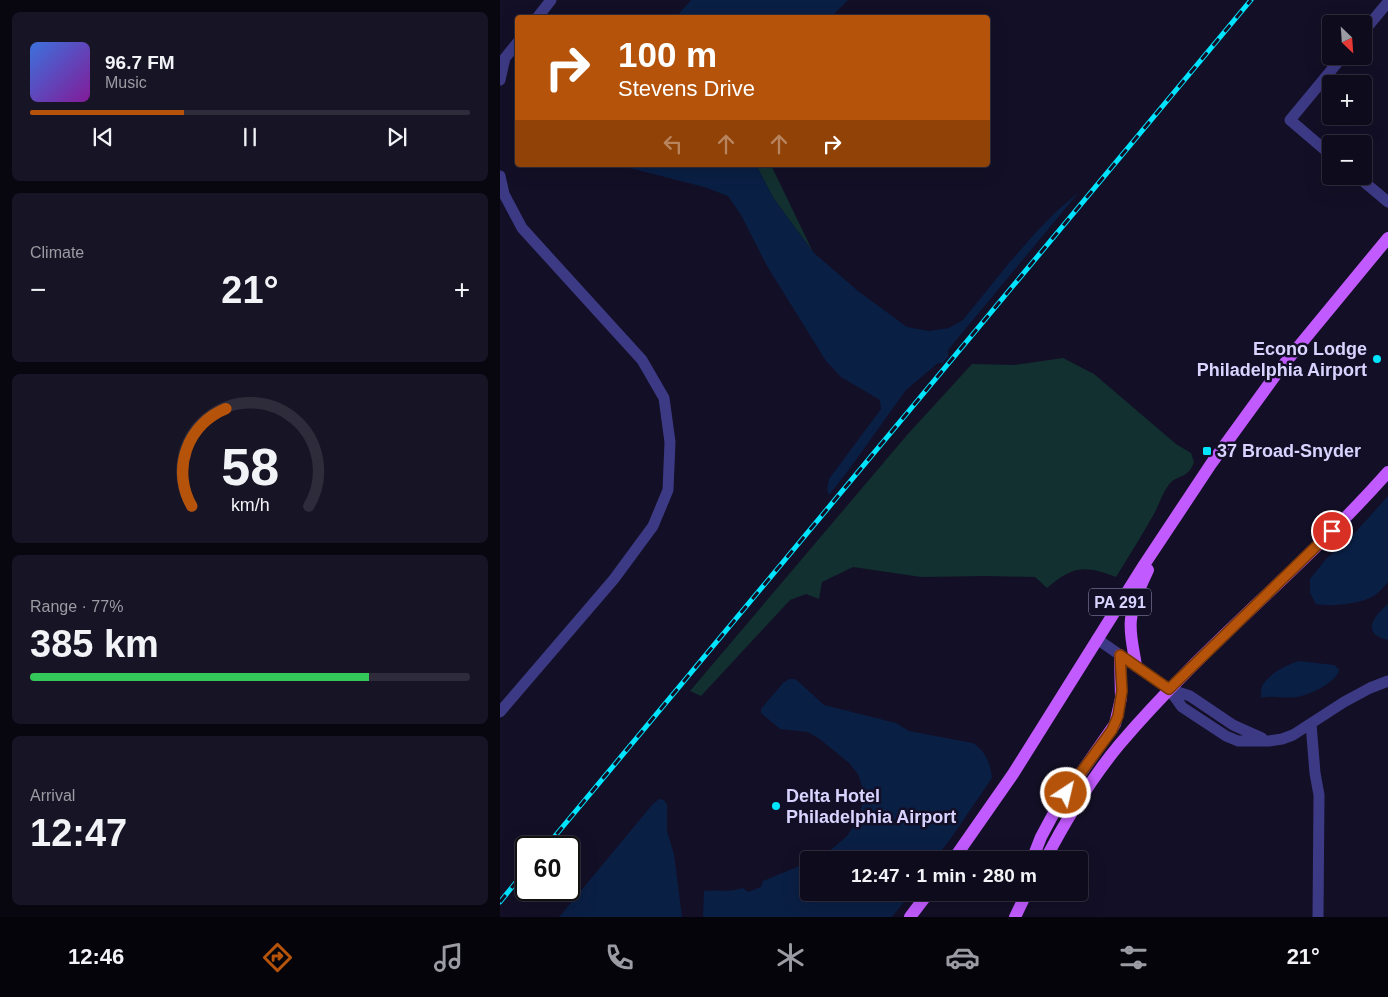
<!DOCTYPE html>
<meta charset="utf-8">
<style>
body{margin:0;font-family:Arial,sans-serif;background:#171425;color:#f1f3f6;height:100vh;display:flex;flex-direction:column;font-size:19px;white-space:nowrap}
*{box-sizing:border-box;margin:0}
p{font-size:16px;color:#9b9ba3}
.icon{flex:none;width:28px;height:28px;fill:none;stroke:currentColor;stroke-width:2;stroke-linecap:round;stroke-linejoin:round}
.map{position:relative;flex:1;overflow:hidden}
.drawer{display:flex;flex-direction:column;gap:12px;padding:12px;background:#08060f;width:500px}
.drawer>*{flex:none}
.guide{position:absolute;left:15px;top:15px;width:475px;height:152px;border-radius:5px;box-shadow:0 5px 20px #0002,0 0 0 1px #2e2b3b;background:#b45309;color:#fff;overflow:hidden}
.needle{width:32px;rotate:155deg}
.controls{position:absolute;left:822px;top:15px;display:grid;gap:10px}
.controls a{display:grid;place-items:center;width:50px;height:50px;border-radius:5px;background:#0e0b1c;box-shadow:0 5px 20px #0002,0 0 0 1px #2e2b3b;font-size:25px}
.speed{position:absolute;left:15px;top:836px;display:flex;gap:10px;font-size:25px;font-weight:700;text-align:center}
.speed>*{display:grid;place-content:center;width:65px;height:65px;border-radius:50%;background:#0e0b1c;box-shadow:0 5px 20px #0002,0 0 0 1px #2e2b3b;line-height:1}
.speed .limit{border:2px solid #111;border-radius:8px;background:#fff;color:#111}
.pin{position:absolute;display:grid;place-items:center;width:42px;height:42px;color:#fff;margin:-21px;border:2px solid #fff;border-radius:50%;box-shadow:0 1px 5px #0007}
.me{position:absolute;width:55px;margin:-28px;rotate:35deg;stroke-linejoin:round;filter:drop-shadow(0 0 4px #0008)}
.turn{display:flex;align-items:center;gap:18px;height:105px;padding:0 20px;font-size:22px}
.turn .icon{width:65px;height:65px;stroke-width:2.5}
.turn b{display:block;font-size:35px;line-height:42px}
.lanes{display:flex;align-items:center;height:48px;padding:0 20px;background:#0003;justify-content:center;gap:25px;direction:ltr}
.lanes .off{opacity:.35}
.big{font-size:38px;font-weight:800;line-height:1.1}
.drawer .tile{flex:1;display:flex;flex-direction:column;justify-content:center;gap:8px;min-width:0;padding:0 18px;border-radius:8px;background:#171425}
.drawer .dial{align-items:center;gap:0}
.dial svg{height:130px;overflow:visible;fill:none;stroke:#2e2b3b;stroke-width:7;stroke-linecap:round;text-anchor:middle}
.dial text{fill:#f1f3f6;stroke:none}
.song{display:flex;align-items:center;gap:15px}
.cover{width:60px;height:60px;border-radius:8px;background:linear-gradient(135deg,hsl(220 70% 55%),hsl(290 70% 35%))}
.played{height:5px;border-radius:2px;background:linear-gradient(90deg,#b45309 35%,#2e2b3b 35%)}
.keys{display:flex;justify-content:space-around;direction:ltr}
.heat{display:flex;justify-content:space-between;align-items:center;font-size:28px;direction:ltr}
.charge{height:8px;border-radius:4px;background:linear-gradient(90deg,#34c759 77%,#2e2b3b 0)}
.trip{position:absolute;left:300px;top:851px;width:288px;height:50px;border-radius:5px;background:#0e0b1c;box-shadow:0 5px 20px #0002,0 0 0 1px #2e2b3b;font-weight:800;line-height:50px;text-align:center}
.tabs{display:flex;height:80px;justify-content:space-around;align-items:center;background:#06040b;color:#9b9ba3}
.tabs .icon{width:35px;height:35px}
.tabs .active{color:#b45309}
.tabs b{font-size:22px;color:#f1f3f6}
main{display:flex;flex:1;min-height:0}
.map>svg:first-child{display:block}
.green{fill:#12302f}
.water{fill:#0a1f44}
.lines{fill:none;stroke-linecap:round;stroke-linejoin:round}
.minor{stroke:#3d3a85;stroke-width:11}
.major{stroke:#c25bff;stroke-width:12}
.rail-casing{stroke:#00e5ff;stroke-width:5}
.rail{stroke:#130f26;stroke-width:3;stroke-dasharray:9;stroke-linecap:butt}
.route-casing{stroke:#753606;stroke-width:12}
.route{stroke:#b45309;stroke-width:9}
.poi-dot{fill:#00e5ff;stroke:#130f26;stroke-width:2}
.labels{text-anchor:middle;stroke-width:5;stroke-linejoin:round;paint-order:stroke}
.shield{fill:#130f26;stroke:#9e99be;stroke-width:1}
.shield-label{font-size:16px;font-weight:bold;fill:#d9d4ff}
.poi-label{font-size:18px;font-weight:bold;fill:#d9d4ff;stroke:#130f26;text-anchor:start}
</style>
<main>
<section class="drawer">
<div class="tile">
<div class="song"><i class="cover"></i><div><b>96.7 FM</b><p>Music</p></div></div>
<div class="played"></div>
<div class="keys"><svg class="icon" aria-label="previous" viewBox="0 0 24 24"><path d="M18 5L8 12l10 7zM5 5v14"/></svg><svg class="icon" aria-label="pause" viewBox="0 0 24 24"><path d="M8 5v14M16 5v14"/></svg><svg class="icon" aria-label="next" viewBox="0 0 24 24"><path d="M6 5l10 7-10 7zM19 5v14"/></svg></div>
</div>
<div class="tile"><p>Climate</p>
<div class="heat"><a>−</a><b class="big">21°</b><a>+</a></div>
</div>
<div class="tile dial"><svg viewBox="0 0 100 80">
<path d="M14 69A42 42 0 1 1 86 69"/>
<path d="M14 69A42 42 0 0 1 35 9" stroke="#b45309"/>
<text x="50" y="56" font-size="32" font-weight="700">58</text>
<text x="50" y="72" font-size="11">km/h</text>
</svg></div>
<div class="tile"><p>Range · 77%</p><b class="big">385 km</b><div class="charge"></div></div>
<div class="tile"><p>Arrival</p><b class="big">12:47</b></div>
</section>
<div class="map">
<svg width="888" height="917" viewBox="0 0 888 917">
<rect width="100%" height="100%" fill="#130f26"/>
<!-- green -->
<path class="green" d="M256 165H271L313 252 274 199Z
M563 358 594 374 676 444 691 453 694 462C687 481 677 473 668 486 662 494 659 505 654 514 642 535 629 556 616 577 584 565 573 566 547 588L535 577 487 576 421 577 353 567 322 582 319 599 306 594 290 600 201 696 190 691 407 435 472 364 514 365Z"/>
<!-- water -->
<path class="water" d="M191 0H348L331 17H176Z
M118 165H256L274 199 313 252 358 291 407 327 429 331 449 328 463 320 509 263 538 230 559 209 579 192 448 350V357L443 363H438L406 390 350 468 329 495 327 489 329 479 381 409 380 400 341 377 326 361 267 266 241 215 228 196 204 187Z
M888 496V582C884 586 879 593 874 596 860 604 832 607 816 604L810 593V579L826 559 852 536Z
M888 604V640C861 634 873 616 888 604Z
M799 661 834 665 839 669C839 682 807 696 796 697 784 699 772 695 761 698 761 694 761 689 762 686 770 673 786 665 799 661Z
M289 679H295L300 683 324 705 396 723 409 731 473 743C486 752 490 762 492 778L449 841 434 860H314L333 848 347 836 357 821 362 806V786L358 774 349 763 321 740 308 732 280 729 261 713V709L283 683Z
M159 799 164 800 167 805V831L174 854 182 917H59L152 805Z
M309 862V892L411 893 392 917H203L204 891C220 889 226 893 243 888L248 892 261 887 263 881Z"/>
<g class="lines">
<!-- minor -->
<path class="minor" d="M37 18 51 0
M864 31 888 2
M0 80 5 58 18 42
M831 155 790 120 843 56
M0 176 4 194 22 228 142 360 164 398 170 442 168 490 153 526 114 579 0 712
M857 176 888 202
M597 639 669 689 690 696 733 725 762 738
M669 689 682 707 726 736 738 741H769L782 739 793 735 844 702 870 688 888 681
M811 724 815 773 819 795 818 917"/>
<!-- major -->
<path class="major" d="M636 666C634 651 629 634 631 619 633 601 641 585 648 570
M453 860 513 774 644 565 711 464 780 369 888 238
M532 860 541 837 556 809 615 724 621 698 620 655
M545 860C566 820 590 780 619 745 702 647 803 568 888 472
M410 917 429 892
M515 917 527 892"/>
<defs>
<path id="rail" d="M45 848 751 0
M0 902 26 870"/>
</defs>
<!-- rail casing -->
<use href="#rail" class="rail-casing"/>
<!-- rail -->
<use href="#rail" class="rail"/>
</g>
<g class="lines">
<defs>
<path id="route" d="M566 793 612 730 618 716 622 691 620 655 669 689 832 531"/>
</defs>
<!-- route casing -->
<use href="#route" class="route-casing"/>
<!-- route -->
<use href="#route" class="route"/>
</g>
<!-- markers -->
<g class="poi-dot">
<circle cx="877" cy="359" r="5"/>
<rect x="702" y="446" width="10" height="10" rx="2.5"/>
<circle cx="276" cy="806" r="5"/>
</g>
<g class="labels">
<!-- shield labels -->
<rect class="shield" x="589" y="588.5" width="62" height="27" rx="4"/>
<g class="shield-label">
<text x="620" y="608">PA 291</text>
</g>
<!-- poi labels -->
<g class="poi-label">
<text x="867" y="355" text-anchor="end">Econo Lodge<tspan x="867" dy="21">Philadelphia Airport</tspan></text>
<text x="717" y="457">37 Broad-Snyder</text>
<text x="286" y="802">Delta Hotel<tspan x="286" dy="21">Philadelphia Airport</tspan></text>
</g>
</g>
</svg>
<div class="controls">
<a><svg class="needle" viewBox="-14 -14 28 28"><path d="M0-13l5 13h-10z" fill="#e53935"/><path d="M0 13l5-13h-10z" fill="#9b9ba3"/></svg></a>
<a>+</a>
<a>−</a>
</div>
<div class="speed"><div class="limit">60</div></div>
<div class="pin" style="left:832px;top:531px;background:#d93025"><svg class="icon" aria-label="arrive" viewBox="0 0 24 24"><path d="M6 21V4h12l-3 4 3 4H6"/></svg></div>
<svg class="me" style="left:566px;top:793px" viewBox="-20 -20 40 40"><circle r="17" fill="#b45309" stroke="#fff" stroke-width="3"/><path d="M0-11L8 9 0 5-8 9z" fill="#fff"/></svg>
<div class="trip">12:47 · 1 min · 280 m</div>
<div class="guide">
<div class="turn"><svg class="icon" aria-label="right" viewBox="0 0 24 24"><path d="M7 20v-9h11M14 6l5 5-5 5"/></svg><div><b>100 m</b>Stevens Drive</div></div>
<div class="lanes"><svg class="icon off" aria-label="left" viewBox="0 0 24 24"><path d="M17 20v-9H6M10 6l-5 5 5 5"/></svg><svg class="icon off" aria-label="ahead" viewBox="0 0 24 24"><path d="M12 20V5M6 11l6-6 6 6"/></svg><svg class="icon off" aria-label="ahead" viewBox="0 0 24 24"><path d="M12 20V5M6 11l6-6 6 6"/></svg><svg class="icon" aria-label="right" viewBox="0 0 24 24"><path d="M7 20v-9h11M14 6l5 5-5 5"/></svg></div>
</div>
</div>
</main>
<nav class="tabs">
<b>12:46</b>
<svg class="icon active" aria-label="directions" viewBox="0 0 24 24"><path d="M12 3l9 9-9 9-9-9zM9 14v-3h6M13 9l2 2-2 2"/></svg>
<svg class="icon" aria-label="music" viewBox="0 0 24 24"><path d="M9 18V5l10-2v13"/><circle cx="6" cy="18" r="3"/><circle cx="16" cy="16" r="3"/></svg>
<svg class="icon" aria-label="phone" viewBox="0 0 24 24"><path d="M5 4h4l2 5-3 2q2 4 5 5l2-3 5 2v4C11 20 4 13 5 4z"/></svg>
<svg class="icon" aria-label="climate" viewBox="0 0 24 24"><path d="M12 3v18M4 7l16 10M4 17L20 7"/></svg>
<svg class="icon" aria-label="car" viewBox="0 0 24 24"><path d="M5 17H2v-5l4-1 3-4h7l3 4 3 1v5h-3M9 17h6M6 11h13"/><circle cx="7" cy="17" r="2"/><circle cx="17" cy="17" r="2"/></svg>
<svg class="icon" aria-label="filters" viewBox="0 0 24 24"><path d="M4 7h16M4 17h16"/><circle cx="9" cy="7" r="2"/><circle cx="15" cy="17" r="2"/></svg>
<b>21°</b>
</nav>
